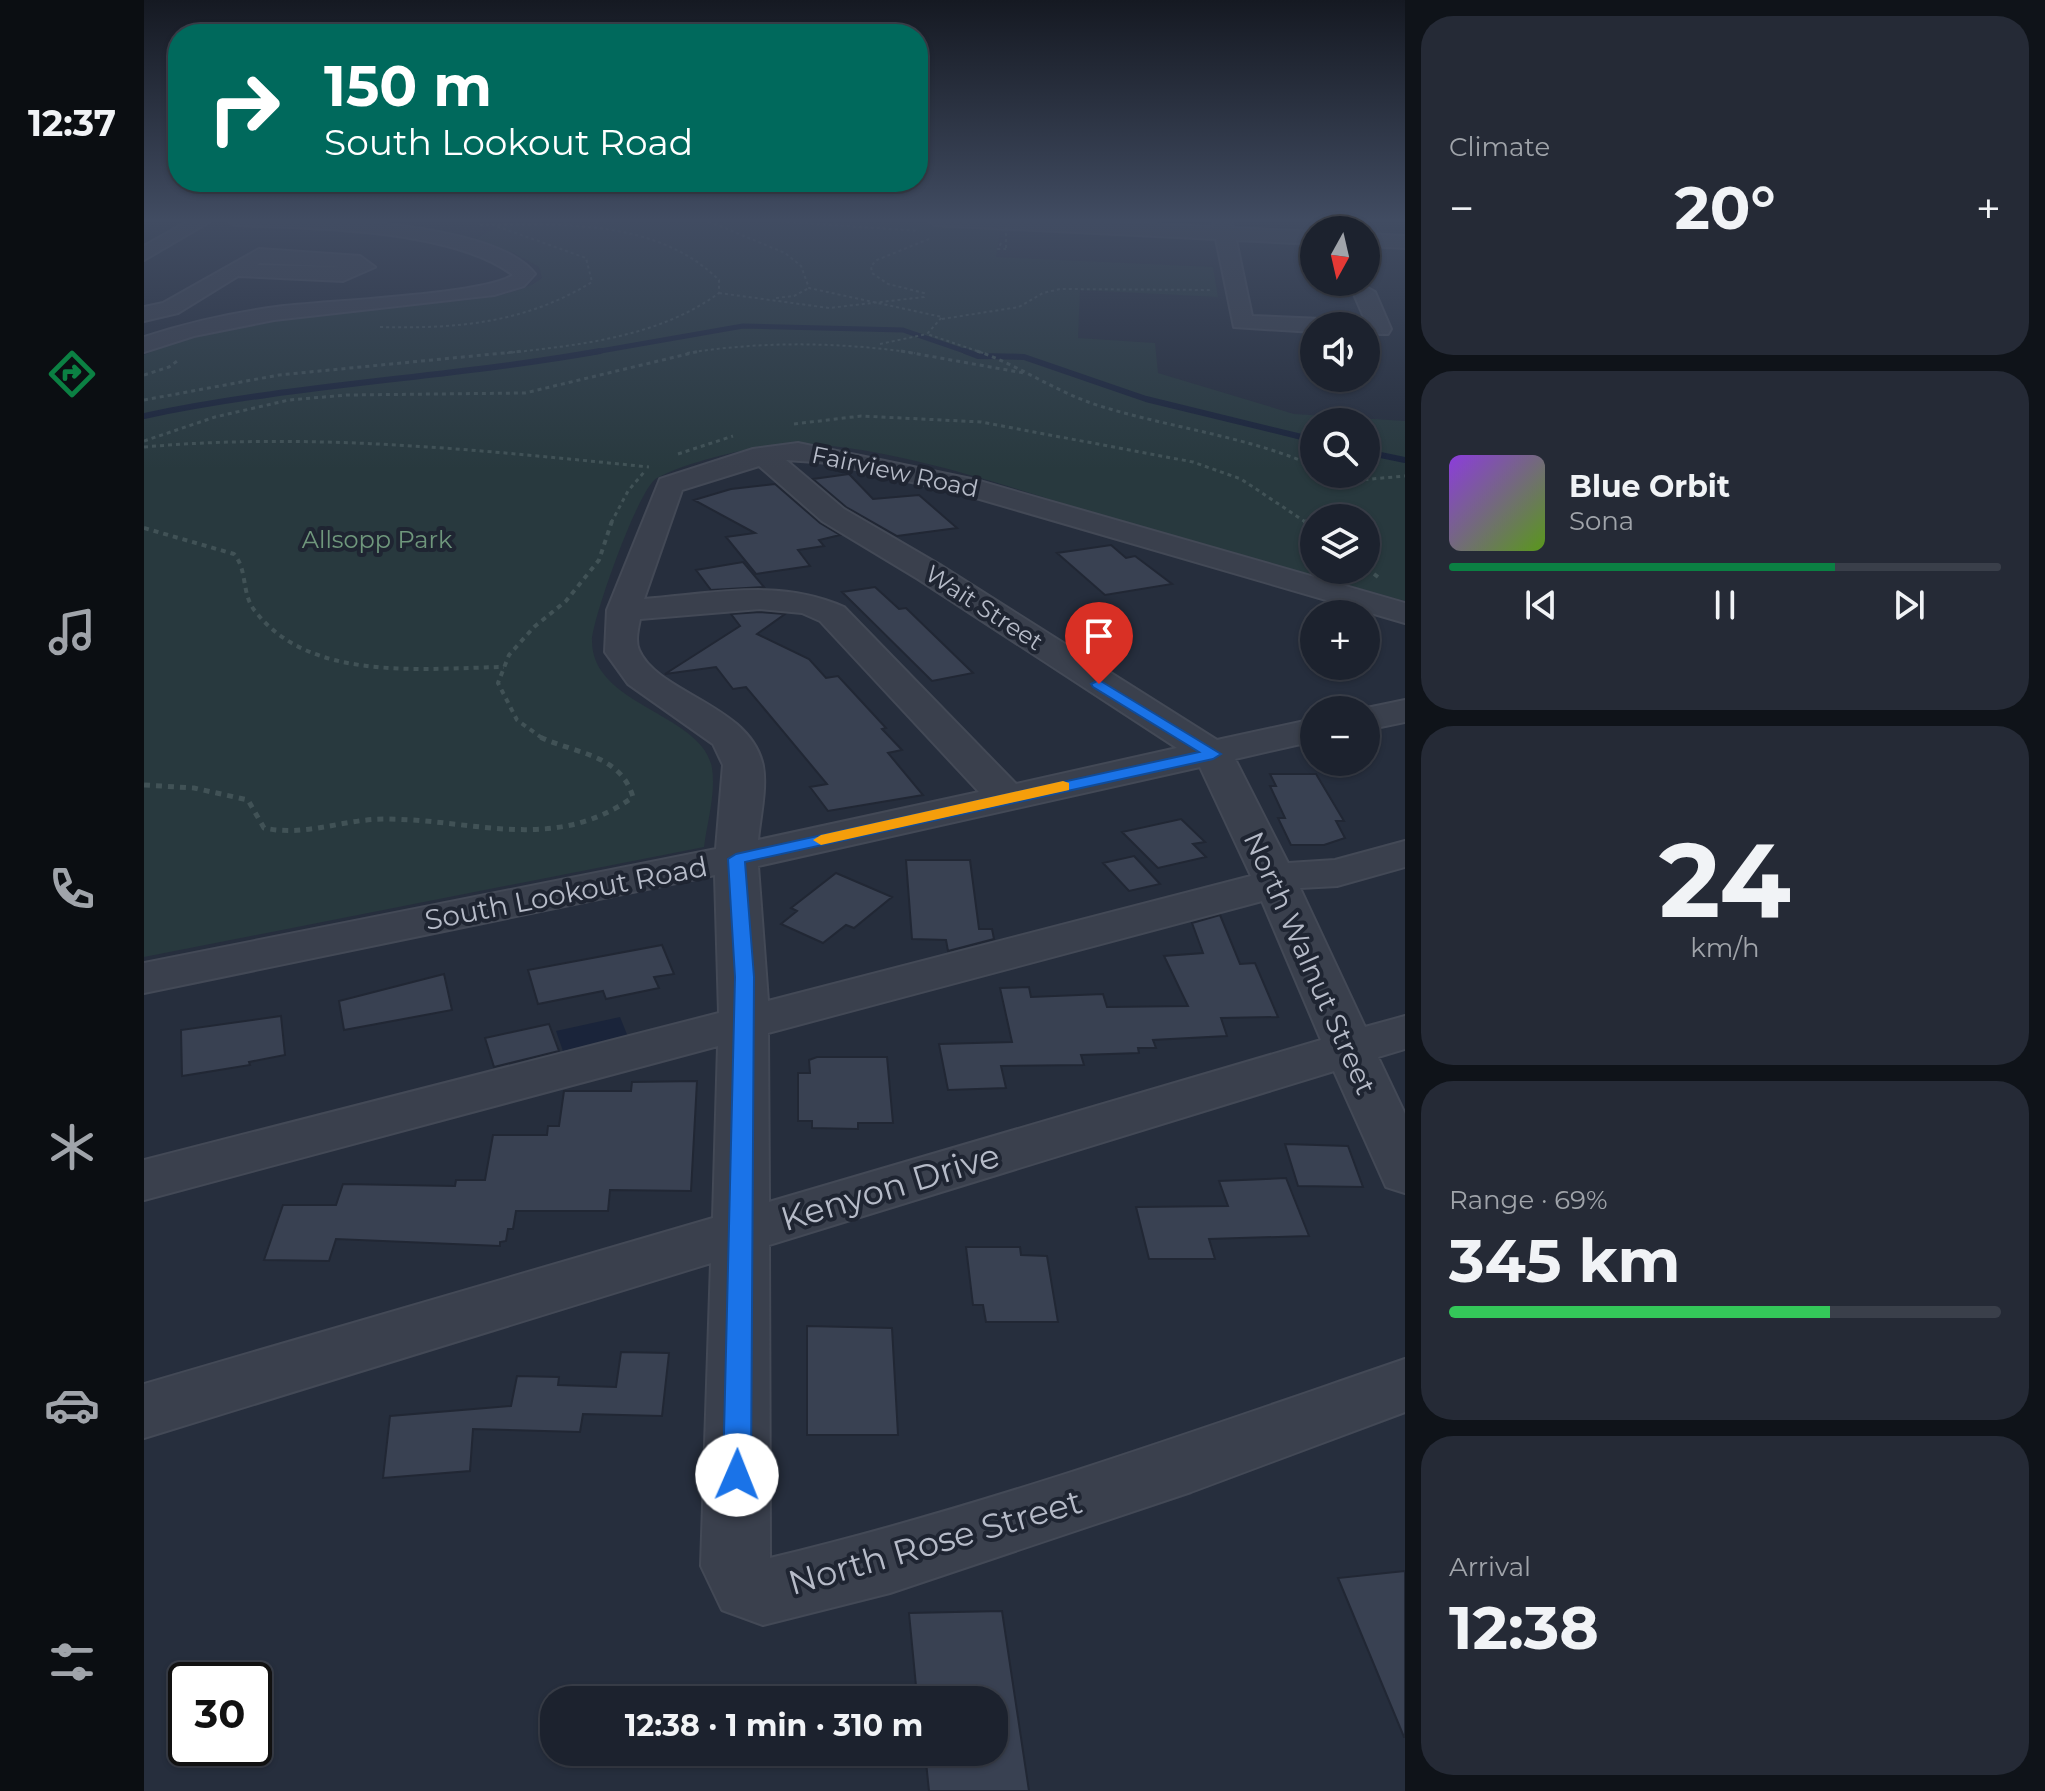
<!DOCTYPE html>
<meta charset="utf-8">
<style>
body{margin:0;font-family:Montserrat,sans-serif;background:#252a36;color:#f1f3f6;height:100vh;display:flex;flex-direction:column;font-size:30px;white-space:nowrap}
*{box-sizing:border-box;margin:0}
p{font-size:26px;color:#a0a4aa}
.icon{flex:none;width:44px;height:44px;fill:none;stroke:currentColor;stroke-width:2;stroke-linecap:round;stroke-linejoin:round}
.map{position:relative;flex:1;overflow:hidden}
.details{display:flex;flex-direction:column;gap:16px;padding:16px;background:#0f1319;width:640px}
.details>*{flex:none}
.top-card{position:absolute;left:24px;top:24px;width:760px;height:168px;border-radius:32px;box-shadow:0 2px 6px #0004,0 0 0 2px #3a3f4a;background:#00695c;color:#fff;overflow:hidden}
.needle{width:52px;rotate:188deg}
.controls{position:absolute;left:1156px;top:216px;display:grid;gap:16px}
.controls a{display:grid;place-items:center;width:80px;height:80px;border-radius:50%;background:#1c222e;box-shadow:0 2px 6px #0004,0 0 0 2px #3a3f4a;font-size:40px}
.speed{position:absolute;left:24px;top:1662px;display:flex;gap:16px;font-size:40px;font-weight:700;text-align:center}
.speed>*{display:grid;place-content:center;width:104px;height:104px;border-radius:50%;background:#1c222e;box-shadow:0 2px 6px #0004,0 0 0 2px #3a3f4a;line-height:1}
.speed .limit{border:4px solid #111;border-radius:12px;background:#fff;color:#111}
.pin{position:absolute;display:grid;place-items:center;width:68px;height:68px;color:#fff;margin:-82px -34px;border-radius:50% 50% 50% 0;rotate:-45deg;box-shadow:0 0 8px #0007}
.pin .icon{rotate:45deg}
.me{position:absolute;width:88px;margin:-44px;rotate:1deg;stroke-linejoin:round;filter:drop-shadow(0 0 6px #0008)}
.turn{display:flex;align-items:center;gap:28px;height:168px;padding:0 24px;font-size:36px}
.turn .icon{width:104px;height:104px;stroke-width:2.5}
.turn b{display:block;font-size:56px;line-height:68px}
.big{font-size:60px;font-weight:700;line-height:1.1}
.details .widget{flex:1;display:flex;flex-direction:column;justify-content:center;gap:12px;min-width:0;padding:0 28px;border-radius:32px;background:#252a36}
.details .dial{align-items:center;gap:0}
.dial b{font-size:104px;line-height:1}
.song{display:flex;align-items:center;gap:24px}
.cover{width:96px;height:96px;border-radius:12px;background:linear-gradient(135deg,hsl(270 70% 55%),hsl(90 70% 35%))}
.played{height:8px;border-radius:4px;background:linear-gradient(90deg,#0b8043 70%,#3a3f4a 70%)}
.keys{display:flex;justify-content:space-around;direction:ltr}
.heat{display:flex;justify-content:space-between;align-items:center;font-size:44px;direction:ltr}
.charge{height:12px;border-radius:6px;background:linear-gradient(90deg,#34c759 69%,#3a3f4a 0)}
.trip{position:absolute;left:396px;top:1686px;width:468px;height:80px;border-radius:32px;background:#1c222e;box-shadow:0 2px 6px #0004,0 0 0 2px #3a3f4a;font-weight:700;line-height:80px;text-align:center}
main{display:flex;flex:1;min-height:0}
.tab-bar{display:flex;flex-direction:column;width:144px;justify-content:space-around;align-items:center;background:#0b0e12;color:#a0a4aa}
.tab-bar .icon{width:56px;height:56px}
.tab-bar .current{color:#0b8043}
.tab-bar b{font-size:36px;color:#f1f3f6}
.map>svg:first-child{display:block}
.green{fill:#28393e;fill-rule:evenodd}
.water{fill:#1a243a}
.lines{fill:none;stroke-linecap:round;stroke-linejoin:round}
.stream-far1{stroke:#1a243a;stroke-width:5}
.stream{stroke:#1a243a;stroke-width:6}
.building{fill:#394152;stroke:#212734;stroke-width:2}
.minor-casing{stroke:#434956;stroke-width:4}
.path-far3{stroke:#415256;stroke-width:2;stroke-dasharray:3 3;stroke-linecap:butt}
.path-far2{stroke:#415256;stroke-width:3;stroke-dasharray:4 4;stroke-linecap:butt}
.path-far1{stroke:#415256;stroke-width:4;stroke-dasharray:5 5;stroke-linecap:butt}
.path{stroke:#415256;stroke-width:5;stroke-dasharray:6 6;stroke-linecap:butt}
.minor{fill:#3a404d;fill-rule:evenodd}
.path-bridge{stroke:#415256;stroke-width:2;stroke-dasharray:3 3;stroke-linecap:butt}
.route{fill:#1a73e8;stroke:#114b97;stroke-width:2}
.slow{fill:#f59e0b}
.labels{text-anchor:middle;stroke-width:8;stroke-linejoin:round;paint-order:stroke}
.far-street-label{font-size:24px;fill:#b6bbc8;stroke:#1f2532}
.far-park-label{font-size:24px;fill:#6f977c;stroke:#1f2532}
.street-label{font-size:28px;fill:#b6bbc8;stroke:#1f2532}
.near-street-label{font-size:34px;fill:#b6bbc8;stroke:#1f2532}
</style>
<main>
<nav class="tab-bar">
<b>12:37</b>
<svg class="icon current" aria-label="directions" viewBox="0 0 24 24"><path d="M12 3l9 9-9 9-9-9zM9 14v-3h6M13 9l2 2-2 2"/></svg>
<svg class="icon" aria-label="music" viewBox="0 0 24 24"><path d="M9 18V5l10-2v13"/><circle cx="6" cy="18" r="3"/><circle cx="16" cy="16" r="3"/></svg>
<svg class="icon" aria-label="phone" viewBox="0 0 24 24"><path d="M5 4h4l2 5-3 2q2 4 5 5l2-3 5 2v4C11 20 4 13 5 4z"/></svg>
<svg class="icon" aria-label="climate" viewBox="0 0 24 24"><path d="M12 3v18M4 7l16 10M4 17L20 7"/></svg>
<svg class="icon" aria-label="car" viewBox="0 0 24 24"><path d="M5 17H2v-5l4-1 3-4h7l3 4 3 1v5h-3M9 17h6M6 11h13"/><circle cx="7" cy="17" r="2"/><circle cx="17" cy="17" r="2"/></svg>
<svg class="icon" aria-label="filters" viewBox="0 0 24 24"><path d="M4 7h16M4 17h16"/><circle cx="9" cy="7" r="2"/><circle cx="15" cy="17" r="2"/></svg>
</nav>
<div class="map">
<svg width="1261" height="1791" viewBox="0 0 1261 1791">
<rect width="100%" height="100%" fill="#262e3d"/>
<!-- green -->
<path class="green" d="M367 219H729L857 227 852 257 1069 267 1074 297 936 290 934 338 1011 343 1014 373 1150 414 1261 421V601C1161 573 1061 547 962 517 872 489 747 445 654 444 619 443 544 461 513 478 495 487 449 617 448 640 447 706 559 713 568 768 572 793 563 823 560 847L0 957V355C67 324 150 315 223 307 263 303 369 304 398 278L395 267 370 253 331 240ZM1170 422H1222V474H1170ZM1170 518H1222V570H1170Z"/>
<!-- water -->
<path class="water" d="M476 1017 484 1037 419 1051 412 1031Z"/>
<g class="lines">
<!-- stream-far1 -->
<path class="stream-far1" d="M445 353 599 326 759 330 826 353"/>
<!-- stream -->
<path class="stream" d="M821 351 834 356 880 357 1002 399 1170 440
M0 416C150 384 305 378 456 351
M1222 452 1261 460"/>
</g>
<!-- building -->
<path class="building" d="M705 474 729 499 775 495 813 528 753 536 702 507 669 479Z
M631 484 676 523 696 535 675 540 680 546 654 550 666 566 612 574 582 537 611 533 550 500 587 489Z
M967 545 982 558 991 556 1028 584 961 595 913 553Z
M599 562 620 587 567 590 552 570Z
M731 587 755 609 762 608 829 673 788 681 698 592Z
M616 612 641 614 613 634 665 659 682 678 694 676 742 728 738 729 758 750 744 753 779 795 684 811 666 787 683 784 602 687 589 689 572 667 521 674 596 626 587 614Z
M1126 774H1172L1200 821H1192L1201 838 1180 845H1147L1134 818H1141L1126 786H1132Z
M1037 819 1061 842 1049 844 1062 857 1014 868 978 832Z
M990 856 1016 884 985 891 959 863Z
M762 860H826L835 929H848L850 939 804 951 802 940 768 939Z
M692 873 748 897 710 928 702 925 679 943 637 924 653 911 647 908Z
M1076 915 1096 964 1111 963 1134 1017 1077 1018 1083 1036 1009 1040 1012 1048H994L995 1053 937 1055 940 1065 857 1066 862 1088 804 1090 795 1044 868 1042 856 988 885 987 887 997 959 994 963 1007 1044 1006 1020 956 1059 953 1048 923Z
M518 945 530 974 510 977 515 988 462 999 459 991 394 1004 384 970Z
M300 974 308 1010 200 1030 195 1001Z
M137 1016 141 1055 105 1062 106 1065 38 1076 37 1030Z
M405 1024 415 1051 350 1067 341 1038Z
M673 1057H743L749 1123H714V1129L668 1128V1121H654V1073H666L665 1060Z
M553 1081 547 1191 466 1190 464 1211H372L369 1229H364L362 1241 356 1242V1246L192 1239 185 1261 120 1260 139 1205H192L199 1184 311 1186 312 1180H341L349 1135H403L404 1126H415L420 1091H487L488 1082Z
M1141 1144 1204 1146 1219 1187 1154 1186Z
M1142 1178 1165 1236 1065 1239 1071 1259H1005L992 1207 1084 1206 1075 1181Z
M822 1247H876L877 1255 903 1256 914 1322H842L839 1305H829Z
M663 1326 748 1328 754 1435H663Z
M477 1352 525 1353 518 1416 439 1414 436 1432 329 1429 326 1471 239 1478 246 1416 367 1406 373 1376 415 1377 414 1385 472 1387Z
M1261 1571V1737H1260L1194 1578Z
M858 1611 885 1791H785L781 1752H850V1700H819L817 1685 772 1686 765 1613Z"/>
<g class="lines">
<defs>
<path id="minor" d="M48 219H70L0 260V246Z
M82 219C147 214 350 220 391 274L380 286 350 295 130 320 50 336 0 352V337C43 323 87 313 132 307 177 301 341 295 369 275 307 228 167 228 91 225Z
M782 219H894L1070 227 1069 219H1087L1089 228 1170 232V244L1092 240 1108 316 1178 319 1189 326H1170V332L1090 327 1072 239 791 225Z
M1222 234 1261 236V248L1222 246Z
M115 249 216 256 231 267 199 281 94 276 34 313 0 321V307L19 303ZM116 263 201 267 113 265Z
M1220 286 1231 292 1247 329 1244 334H1228L1225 329 1209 292Z
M654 443 832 480 1261 603V623L815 493 686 463 642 460 700 509 796 565 1073 740 1170 719V741L1091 759 1144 863 1191 860 1261 841V867L1193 886 1156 888 1221 1027 1261 1016V1049L1234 1057 1261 1114V1193L1242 1187 1190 1071 625 1245 626 1558C843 1506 1051 1431 1261 1359V1412L1047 1492 746 1593 619 1625 578 1610 557 1566 567 1263 0 1438V1384L569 1218 574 1046 0 1200V1160L575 1013 571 875 0 993V963L572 849 579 765 569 744 484 684 461 652 463 610 516 479 609 449ZM615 466 678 521 774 579 1033 748 872 784 700 607C635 578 569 594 500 599L538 490ZM616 609 658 613 676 621 835 792 614 840C616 818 623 788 619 766 607 705 514 694 495 650 491 641 494 629 496 619ZM1056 767 1107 876 624 1001 614 866ZM1118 901 1177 1040 625 1202 624 1033Z
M1261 700V722L1222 730V710H1213Z"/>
</defs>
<!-- minor casing -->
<use href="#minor" class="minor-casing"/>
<!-- path-far3 -->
<path class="path-far3" d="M559 219 641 253 657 266 665 288 798 317 783 334 839 353
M601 219 775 231
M336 225C418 224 513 219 575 280V293C515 337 436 345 363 353
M857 243 854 249H862
M575 293 685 308 780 297V293L744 284 728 273 727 266 733 260 785 239
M632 298 650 296 665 288
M798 319 875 307 899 293 916 289 1067 290
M236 327C314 329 381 323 448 282L442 258 352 226
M736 344 783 334
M543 353C619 341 695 342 771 353"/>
<!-- path-far2 -->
<path class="path-far2" d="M757 351 880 373
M833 351C877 366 911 392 956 406 1027 428 1102 436 1170 466
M0 375 25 367 36 359
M0 400 135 375 380 351
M650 424 717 416 837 422 1049 462 1097 479 1163 523
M0 441 71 417 145 400 203 395 381 393 556 351
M0 447C170 432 336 450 505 467
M534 454 589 436
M1189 474 1216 480 1261 476
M467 523 484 491 501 471"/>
<!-- path-far1 -->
<path class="path-far1" d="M1160 521 1170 528
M0 528 90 554C104 570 97 594 111 611 166 683 280 668 360 667
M1222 568 1234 577
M398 738 373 720 354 683 365 655 390 627 422 601 455 560 468 521"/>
<!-- path -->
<path class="path" d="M0 785 50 788 104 800 120 828C163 837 198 819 241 819 329 819 410 854 489 797 476 753 430 754 394 736"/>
<!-- minor -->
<use href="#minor" class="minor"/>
<!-- path-bridge -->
<path class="path-bridge" d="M862 227V249"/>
</g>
<!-- sky -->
<linearGradient id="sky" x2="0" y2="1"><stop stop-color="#151922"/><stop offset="0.47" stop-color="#414c62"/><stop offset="1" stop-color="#414c62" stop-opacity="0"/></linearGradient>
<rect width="1261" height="469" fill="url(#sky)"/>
<!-- route -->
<path class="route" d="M955 680 1077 754 1069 759 601 862 610 977 607 1475 603 1483 593 1487 583 1483 579 1475 591 977 584 859 592 854 1055 752 949 687 947 684Z"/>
<!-- slow -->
<path class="slow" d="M919 781 925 783V790L677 845 669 840 677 835Z"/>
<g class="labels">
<!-- far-street labels -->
<g class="far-street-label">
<text transform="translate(751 472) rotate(12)" y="8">Fairview Road</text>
<text transform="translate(840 608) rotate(33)" y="8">Wait Street</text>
</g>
<!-- far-park labels -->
<g class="far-park-label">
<text x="233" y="548">Allsopp Park</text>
</g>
<!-- street labels -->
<g class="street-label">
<text transform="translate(422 893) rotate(-11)" y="10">South Lookout Road</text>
<text transform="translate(1166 963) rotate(66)" y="10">North Walnut Street</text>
</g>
<!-- near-street labels -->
<g class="near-street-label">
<text transform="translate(746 1187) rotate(-17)" y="12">Kenyon Drive</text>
<text transform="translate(791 1542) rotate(-16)" y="12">North Rose Street</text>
</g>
</g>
</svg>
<div class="controls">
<a><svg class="needle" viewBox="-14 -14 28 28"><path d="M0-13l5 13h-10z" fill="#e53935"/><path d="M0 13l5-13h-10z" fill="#a0a4aa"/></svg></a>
<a><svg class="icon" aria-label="sound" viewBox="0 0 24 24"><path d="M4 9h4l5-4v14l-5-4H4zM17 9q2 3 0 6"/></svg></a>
<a><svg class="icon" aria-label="search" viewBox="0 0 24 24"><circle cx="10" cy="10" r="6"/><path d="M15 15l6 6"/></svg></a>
<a><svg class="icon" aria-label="layers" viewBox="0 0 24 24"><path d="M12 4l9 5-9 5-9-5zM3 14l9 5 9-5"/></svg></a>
<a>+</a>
<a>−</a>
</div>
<div class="speed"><div class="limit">30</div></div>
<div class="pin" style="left:955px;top:684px;background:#d93025"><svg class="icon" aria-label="arrive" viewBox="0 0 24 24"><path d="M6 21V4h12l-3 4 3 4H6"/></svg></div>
<svg class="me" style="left:593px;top:1475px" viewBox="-20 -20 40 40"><circle r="19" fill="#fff"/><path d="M0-13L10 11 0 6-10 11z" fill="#1a73e8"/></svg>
<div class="trip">12:38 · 1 min · 310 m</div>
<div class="top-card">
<div class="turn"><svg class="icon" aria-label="right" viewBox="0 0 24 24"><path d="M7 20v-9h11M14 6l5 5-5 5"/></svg><div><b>150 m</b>South Lookout Road</div></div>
</div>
</div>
<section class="details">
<div class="widget"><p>Climate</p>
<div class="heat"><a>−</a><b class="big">20°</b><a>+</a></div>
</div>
<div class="widget">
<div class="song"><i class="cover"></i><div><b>Blue Orbit</b><p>Sona</p></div></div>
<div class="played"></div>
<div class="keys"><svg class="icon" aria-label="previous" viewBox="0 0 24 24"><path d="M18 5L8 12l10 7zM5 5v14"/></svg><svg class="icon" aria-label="pause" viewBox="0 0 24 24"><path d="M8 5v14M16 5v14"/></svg><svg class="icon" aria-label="next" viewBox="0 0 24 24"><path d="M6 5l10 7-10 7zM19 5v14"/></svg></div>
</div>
<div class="widget dial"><b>24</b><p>km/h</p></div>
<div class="widget"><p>Range · 69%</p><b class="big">345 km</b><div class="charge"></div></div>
<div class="widget"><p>Arrival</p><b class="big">12:38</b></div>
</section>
</main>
